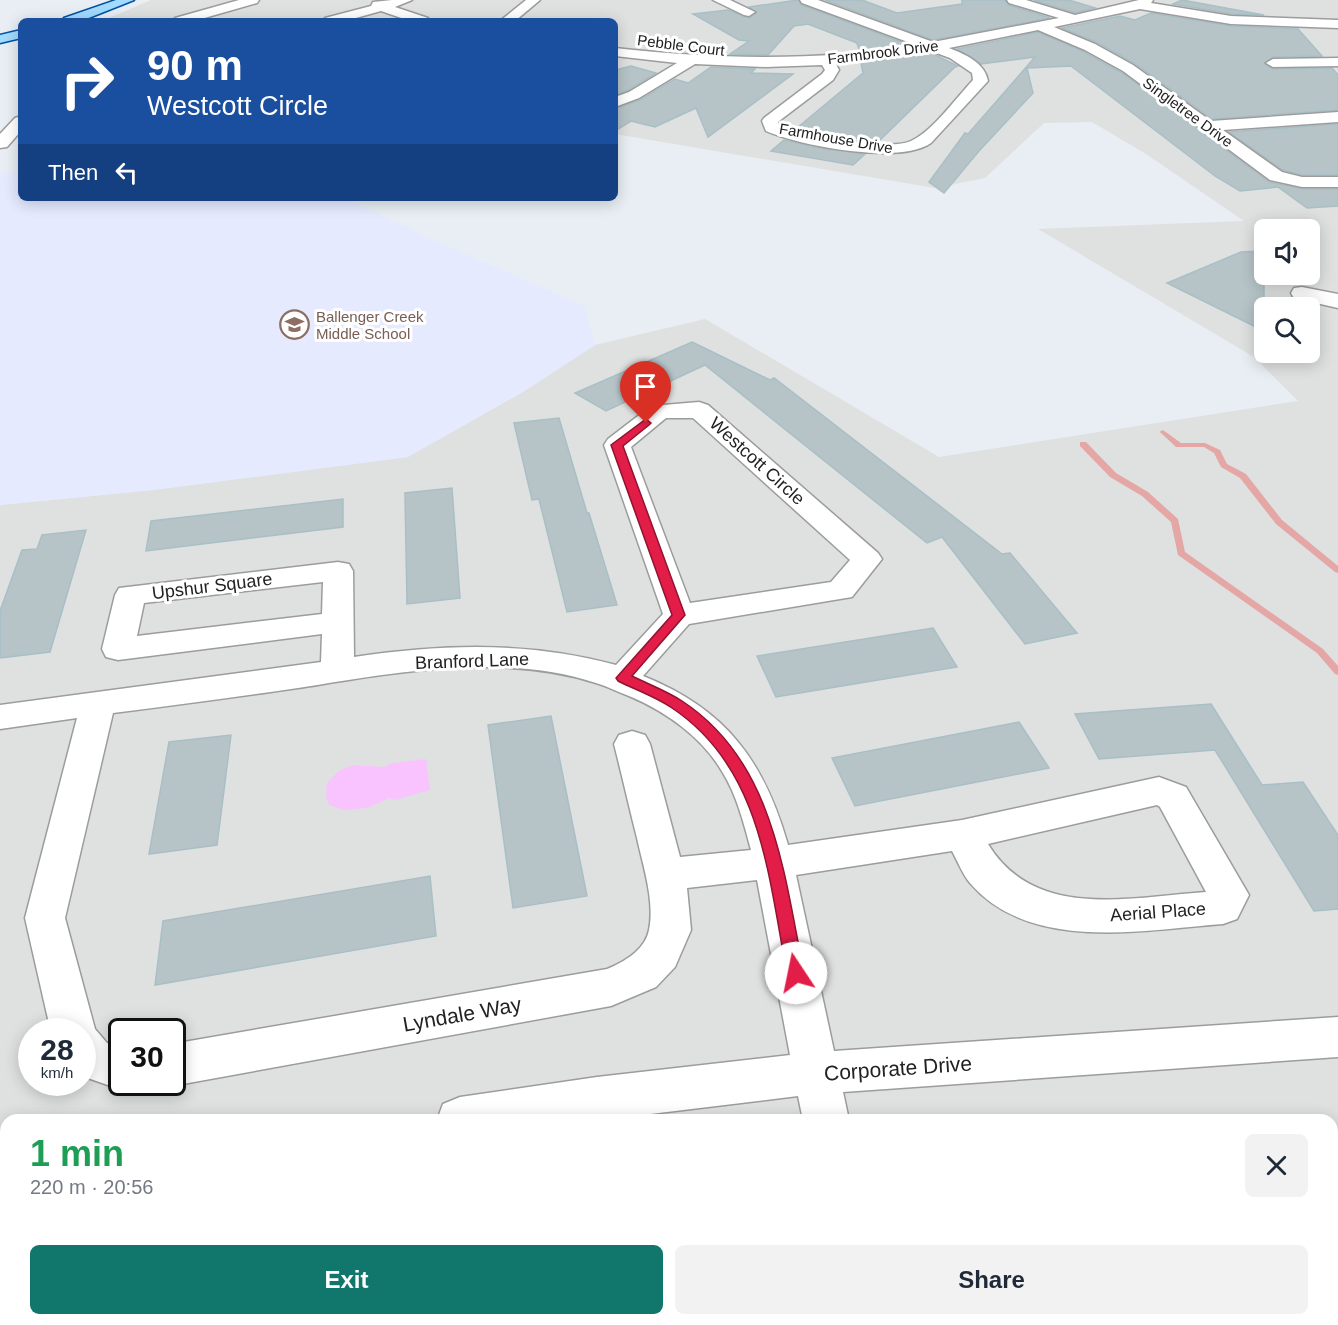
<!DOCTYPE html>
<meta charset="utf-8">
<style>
body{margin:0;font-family:Helvetica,sans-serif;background:#f2f2f3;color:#1f2937;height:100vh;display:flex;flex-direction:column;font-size:22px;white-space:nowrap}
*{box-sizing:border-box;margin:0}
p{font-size:20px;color:#747a83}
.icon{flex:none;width:33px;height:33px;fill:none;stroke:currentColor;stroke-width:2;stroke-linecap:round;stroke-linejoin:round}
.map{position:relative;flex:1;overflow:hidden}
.details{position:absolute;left:0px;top:1114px;width:1338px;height:212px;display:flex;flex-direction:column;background:#fff;border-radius:18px 18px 0 0;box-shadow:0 3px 15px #0003}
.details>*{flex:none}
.banner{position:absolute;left:18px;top:18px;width:600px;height:183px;border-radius:9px;box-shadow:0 3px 15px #0003;background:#1a4fa0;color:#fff;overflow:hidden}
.buttons{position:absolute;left:1254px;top:219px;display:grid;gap:12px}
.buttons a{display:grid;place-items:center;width:66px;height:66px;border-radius:9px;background:#fff;box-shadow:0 3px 15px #0003;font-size:30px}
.speed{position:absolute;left:18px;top:1018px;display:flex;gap:12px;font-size:30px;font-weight:700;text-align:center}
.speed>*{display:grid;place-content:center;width:78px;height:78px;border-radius:50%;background:#fff;box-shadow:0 3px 15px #0003;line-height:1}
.speed small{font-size:15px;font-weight:400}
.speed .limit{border:3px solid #111;border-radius:9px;background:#fff;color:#111}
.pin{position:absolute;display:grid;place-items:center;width:51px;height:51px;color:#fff;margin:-62px -26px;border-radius:50% 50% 50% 0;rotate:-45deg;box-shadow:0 0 6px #0007}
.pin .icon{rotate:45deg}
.me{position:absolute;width:66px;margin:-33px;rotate:349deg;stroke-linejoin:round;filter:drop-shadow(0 0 4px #0008)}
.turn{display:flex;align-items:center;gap:21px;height:126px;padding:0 30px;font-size:27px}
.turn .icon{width:78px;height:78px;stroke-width:2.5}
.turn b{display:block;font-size:42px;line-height:51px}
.then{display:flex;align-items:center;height:57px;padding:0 30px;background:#0003;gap:12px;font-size:22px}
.round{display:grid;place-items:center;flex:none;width:63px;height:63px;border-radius:9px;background:#f2f2f3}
.headline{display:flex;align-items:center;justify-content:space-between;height:102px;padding:0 30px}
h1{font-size:36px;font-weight:700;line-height:45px;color:#1e9e55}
.primary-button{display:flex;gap:12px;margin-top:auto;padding:12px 30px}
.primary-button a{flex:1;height:69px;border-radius:9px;background:#11766c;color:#fff;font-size:24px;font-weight:700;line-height:69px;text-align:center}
.primary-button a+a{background:#f2f2f3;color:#1f2937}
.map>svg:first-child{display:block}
.residential{fill:#dfe0e0;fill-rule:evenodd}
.education{fill:#e5eaff}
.park{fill:#f9c3ff}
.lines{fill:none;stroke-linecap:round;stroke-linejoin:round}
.stream{fill:#e4a7a5;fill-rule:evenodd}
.building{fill:#b6c4c8;stroke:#a8bfc6;stroke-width:1.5}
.minor-casing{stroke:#9c9c9c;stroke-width:3}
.major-casing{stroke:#0052a0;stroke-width:3}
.minor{fill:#fff;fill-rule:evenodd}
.major{fill:#a1dbff;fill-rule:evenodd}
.route{fill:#e11d48;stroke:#92132f;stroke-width:1.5}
.labels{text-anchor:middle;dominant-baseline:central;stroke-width:6;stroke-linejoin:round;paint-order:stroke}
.far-street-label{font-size:15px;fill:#222;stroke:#fff}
.far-education-label{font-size:15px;fill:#785e54;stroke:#fff;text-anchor:start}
.street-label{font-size:18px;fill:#222;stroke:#fff}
.near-street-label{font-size:21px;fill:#222;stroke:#fff}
</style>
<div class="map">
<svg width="1338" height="1325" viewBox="0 0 1338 1325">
<rect width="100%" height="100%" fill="#e8eef3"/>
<!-- residential -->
<path class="residential" d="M151,0H1338V1325H0V505L153,490L407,457L523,392L595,345L705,319L939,457L1298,401L1254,357L1038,229L1244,221L1146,154L1092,122L1044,123L985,178L935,188L615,134V21H102ZM1264,230H1310V274H1264ZM1264,308H1310V352H1264ZM32,1032H82V1083H32ZM122,1032H172V1083H122ZM6,1120H1332V1320H6Z"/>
<!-- education -->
<polygon class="education" points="21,172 21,198 344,198 440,243 584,306 595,345 523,392 408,457 153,490 0,505 0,173"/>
<!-- park -->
<polygon class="park" points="426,759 430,790 395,800 389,798 367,808 344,810 329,805 326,796 327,783 339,771 353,765 384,767 392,763"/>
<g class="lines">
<!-- stream -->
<g class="stream">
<polygon points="1163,430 1181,443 1205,443 1220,450 1227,464 1246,474 1282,520 1338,566 1338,573 1335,572 1276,524 1240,478 1221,467 1214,453 1204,447 1176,447 1161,433 1159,432"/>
<polygon points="1080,442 1086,442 1116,473 1148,492 1178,519 1185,552 1323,649 1338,666 1338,675 1335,674 1317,653 1178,555 1171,522 1142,496 1110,477 1080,446"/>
</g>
</g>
<!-- building -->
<g class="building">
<polygon points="798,0 801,5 907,44 859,50 857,43 808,24 794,26 768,55 730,54 749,41 739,40 693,14 728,10 749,18 757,13 749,7"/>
<polygon points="825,0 862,0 897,13 962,4 962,0 1005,0 1008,5 1050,18 933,40"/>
<polygon points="1034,0 1069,0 1095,8 1075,13"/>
<polygon points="1182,0 1264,15 1231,14 1173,4"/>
<polygon points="1151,13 1231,26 1298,29 1322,56 1273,57 1264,64 1273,69 1332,68 1338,75 1338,110 1212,119 1134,63 1096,42 1062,28 1120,16 1135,20"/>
<polygon points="1038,32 1084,52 1122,73 1269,182 1302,189 1338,189 1338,206 1307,208 1278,187 1240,191 1215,176 1071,66 1027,68 1033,93 979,151 944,193 929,182 965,133 968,134 1035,57 981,64 957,49"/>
<polygon points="931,53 958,66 955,67 878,142 797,128 863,73 861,63"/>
<polygon points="631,66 656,73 628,90 615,95 615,70"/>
<polygon points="711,67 755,69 751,73 793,74 708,137 696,108 655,127 631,121 615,131 615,109 640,100 675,79 688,83"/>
<polygon points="1338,124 1338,175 1302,175 1283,170 1229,132"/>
<polygon points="784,140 825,149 865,154 853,165 771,151"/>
<polygon points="1264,251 1264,331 1167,283 1241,252"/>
<polygon points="692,342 770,380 774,378 1002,554 1010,553 1077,633 1025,644 942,537 927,543 705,365 606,411 575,393"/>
<polygon points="559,418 587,513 589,513 617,605 567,612 539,499 532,500 514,423"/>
<polygon points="452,488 460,598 407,604 405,493"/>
<polygon points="343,499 343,527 146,551 151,521"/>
<polygon points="86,530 50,652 0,658 0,611 22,550 37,549 42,535"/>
<polygon points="933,628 957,667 776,697 757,656"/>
<polygon points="1211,704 1262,785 1303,782 1338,835 1338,909 1314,911 1215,750 1099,759 1075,714"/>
<polygon points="551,716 587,896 513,908 488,725"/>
<polygon points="1019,722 1049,768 855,806 832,758"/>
<polygon points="231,735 217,845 149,854 169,742"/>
<polygon points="430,876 436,936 155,985 163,921"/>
</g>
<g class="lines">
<defs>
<g id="minor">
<polygon points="239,0 259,0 257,3 194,21 173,21 175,18"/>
<polygon points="392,0 412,0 395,7 428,18 430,21 410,21 381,11 345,21 323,21 325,18 371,6 373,2"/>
<polygon points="526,0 540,0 515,21 500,21"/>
<polygon points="713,0 730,0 755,12 749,16 744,15"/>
<path d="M800,0H818L933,42L1059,18L1009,3L1007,0H1026L1075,15L1139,0H1153L1151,3L1231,16L1338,20V28L1231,24L1140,9L1054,27L1095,44L1133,65L1211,121L1338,112V122L1223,130L1282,172L1302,177H1338V187H1302L1270,180L1123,71L1085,50L1038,30L949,48C965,54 985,63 988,81L931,143C900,165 800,146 766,131L762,121L764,118L822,74L825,70L822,65L766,67L695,64L639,98L615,107V97L629,92L677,63L615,56V48C716,59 815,62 916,45L802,3ZM931,51L950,58L972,73L973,80C956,98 933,131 911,141C886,152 816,133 788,129L779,125L778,122L783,118L833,80L839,70L836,64Z"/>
<polygon points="1338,58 1338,66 1273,67 1266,63 1273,59"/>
<polygon points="21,116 21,131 7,147 0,148 0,134 15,118"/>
<polygon points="1302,287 1338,294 1338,308 1294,298 1291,293 1294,288"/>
<path d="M699,402L708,405L878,553L882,559L852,597L689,624L643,676C726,709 764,761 788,845L962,820L1159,777L1186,787L1249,895L1237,919L1223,924C1143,930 1030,953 970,883C963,875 958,862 952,851L796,875L834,1051L1338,1017V1057L843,1092L849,1120H803L798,1096L601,1120H437L443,1104L460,1097L597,1077L790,1055L757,880L687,888L691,930L675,967L656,987L611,1006L172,1086L164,1083H172V1044L607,969C624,962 645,950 649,930C655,901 643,866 637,838C629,807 622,775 614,744L619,735L632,731L645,735L650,744L680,857L751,850C744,824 737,796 723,773C703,738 667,712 629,696C618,692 607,686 596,683C501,652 394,673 298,688C236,697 175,705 113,713L65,918L95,1029L107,1043L122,1048V1083H139L122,1090L82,1076V1032H51L25,918L77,718L0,729V705L321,662L322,634L118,660L106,657L102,649L115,595L119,588L338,562L349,564L353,571L354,657C442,644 529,641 616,665L663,614L604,445L608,439L651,406ZM666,418H693L850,560L831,582L690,603L631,447ZM323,582L322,614L137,636L144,603ZM1157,805L1160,807L1206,892C1130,897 1035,921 988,844Z"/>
<polygon points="6,1197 6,1247 0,1248 0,1198"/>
<polygon points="619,1320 673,1320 672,1325 618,1325"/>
<rect x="832" y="1320" width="54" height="5"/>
</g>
<g id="major">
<polygon points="116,0 134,0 81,21 62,21 64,18"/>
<polygon points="21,30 21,38 0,43 0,35"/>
</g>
</defs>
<!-- minor casing -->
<use href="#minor" class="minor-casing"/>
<!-- major casing -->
<use href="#major" class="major-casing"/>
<!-- minor -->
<use href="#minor" class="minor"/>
<!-- major -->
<use href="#major" class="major"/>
</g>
<!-- route -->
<path class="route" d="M646,419L651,423L649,425L623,446L685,615L632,676C648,684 667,691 682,701C774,761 784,874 804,973L802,979L796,981L789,979L787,973C768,876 762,768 672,708C656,697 636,690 618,681L616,678L672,615L611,445Z"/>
<!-- icons -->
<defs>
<symbol id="school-ring" viewBox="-11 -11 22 22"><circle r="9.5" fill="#fff" stroke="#8d6e63" stroke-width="1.5"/><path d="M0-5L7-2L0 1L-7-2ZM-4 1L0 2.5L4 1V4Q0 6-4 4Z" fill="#8d6e63"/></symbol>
</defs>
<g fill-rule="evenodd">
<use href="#school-ring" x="278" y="308" width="33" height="33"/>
</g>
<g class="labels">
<!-- far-street labels -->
<g class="far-street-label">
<text transform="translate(681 45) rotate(7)">Pebble Court</text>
<text transform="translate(883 52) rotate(-7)">Farmbrook Drive</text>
<text transform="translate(1188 112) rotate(36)">Singletree Drive</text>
<text transform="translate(836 138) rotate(10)">Farmhouse Drive</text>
</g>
<!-- far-education labels -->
<g class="far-education-label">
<text x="316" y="316">Ballenger Creek<tspan x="316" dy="17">Middle School</tspan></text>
</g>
<!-- street labels -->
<g class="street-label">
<text transform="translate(757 461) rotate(42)">Westcott Circle</text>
<text transform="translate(212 586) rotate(-7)">Upshur Square</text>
<text transform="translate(472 661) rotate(-2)">Branford Lane</text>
<text transform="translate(1158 912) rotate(-4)">Aerial Place</text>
</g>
<!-- near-street labels -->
<g class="near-street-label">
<text transform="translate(462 1014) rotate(-10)">Lyndale Way</text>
<text transform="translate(898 1068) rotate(-4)">Corporate Drive</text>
</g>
</g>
</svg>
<div class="buttons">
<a><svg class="icon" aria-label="sound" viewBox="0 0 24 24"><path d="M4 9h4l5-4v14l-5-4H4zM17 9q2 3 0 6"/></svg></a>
<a><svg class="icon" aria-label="search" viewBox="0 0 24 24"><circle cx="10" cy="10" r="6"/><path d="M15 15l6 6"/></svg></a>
</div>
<div class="speed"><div>28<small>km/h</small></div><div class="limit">30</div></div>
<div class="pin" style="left:646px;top:423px;background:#d93025"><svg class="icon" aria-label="arrive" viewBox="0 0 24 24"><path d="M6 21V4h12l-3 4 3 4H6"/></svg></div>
<svg class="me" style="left:796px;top:973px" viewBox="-20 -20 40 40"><circle r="19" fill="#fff"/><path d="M0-13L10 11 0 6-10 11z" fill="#e11d48"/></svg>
<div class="banner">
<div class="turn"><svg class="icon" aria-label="right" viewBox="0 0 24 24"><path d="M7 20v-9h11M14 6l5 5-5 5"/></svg><div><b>90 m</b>Westcott Circle</div></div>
<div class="then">Then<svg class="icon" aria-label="left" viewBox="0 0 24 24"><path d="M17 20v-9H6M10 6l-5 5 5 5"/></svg></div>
</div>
<section class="details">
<div class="headline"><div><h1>1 min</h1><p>220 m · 20:56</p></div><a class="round"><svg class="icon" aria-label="close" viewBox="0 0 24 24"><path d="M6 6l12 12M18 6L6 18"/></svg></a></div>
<div class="primary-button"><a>Exit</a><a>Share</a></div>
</section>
</div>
